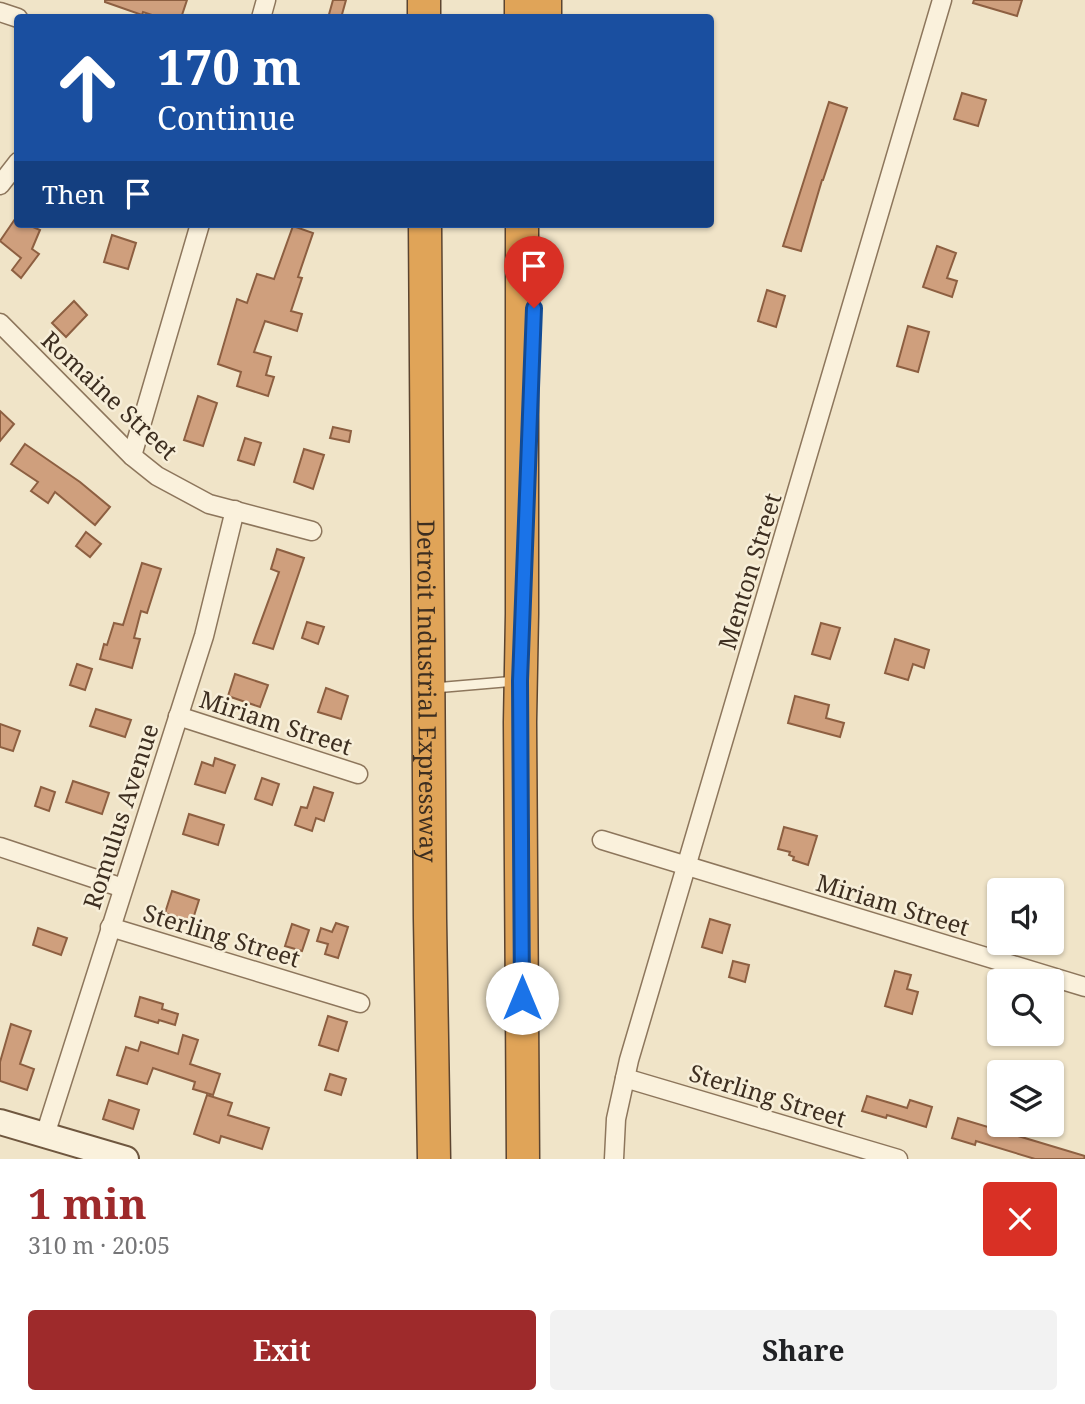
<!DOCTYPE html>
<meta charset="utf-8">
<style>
body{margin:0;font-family:"Noto Serif",serif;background:#f2f2f2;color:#202124;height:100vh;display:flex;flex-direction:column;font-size:26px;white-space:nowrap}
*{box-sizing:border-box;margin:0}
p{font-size:23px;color:#757577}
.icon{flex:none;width:38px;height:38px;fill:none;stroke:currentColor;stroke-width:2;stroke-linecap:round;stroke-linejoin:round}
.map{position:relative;height:1159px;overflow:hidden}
.drawer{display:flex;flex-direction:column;background:#fff;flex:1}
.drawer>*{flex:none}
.top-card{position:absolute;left:14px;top:14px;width:700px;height:214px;border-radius:7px;box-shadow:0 2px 5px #0004;background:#1a4fa0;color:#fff;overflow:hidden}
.fabs{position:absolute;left:987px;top:878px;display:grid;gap:14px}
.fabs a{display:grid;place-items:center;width:77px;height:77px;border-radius:7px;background:#fff;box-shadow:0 2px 5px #0004;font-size:35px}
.pin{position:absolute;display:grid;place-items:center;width:60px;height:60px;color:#fff;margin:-72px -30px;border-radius:50% 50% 50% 0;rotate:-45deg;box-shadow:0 0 7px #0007}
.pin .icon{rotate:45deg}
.me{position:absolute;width:77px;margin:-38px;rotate:0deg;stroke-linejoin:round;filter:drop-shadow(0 0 5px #0008)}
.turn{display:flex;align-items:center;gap:24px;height:147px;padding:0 28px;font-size:32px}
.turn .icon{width:91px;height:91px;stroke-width:2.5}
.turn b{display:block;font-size:49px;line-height:60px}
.then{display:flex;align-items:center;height:66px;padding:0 28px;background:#0003;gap:14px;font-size:26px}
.round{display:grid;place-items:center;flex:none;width:74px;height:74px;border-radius:7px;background:#f2f2f2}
.summary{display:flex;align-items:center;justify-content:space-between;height:119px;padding:0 28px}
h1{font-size:42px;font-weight:700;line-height:52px;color:#9e2a2b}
.primary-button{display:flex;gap:14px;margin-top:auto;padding:14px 28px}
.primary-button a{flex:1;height:80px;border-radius:7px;background:#9e2a2b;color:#fff;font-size:28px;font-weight:700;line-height:80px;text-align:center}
.primary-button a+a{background:#f2f2f2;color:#202124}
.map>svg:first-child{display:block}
.building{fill:#cf9f7d;stroke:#8d5f41;stroke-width:2}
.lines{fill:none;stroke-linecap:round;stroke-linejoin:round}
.lane-casing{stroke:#8d765c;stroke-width:12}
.street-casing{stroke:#8d765c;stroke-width:21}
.secondary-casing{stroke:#6f573f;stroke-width:28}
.highway-casing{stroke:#5b4430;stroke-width:35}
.lane{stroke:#faf1dc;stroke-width:9}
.street{stroke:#faf1dc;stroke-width:18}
.secondary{stroke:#faf1dc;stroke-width:24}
.highway{stroke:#e0a458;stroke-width:32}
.route-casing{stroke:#114b97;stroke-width:18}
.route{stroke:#1a73e8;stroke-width:12}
.labels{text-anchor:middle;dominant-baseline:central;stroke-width:5;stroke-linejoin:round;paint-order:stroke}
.street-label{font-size:24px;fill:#3d2e20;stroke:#f7eed8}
</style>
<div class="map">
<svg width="1085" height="1159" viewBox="0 0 1085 1159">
<rect width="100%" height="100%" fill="#f0e4c8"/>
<!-- building -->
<g class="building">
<polygon points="105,0 187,0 181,18 161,18 143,12 142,15 105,2"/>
<polygon points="333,0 346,0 341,18 328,18"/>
<polygon points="974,0 1022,0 1017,16 973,3"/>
<polygon points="962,93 986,100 978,126 954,119"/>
<polygon points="829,102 847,108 823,180 822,180 801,251 783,246"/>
<polygon points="15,219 18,224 26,224 40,230 32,249 39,254 21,278 12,270 21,258 0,241"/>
<polygon points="293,226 313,233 298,277 302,278 291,311 302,314 297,331 265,321 254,352 271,357 266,375 274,377 268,396 237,386 241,372 218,364 237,299 247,303 257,274 274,279"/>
<polygon points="112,235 136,243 128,269 104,262"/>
<polygon points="937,246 956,253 947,278 957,281 952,297 923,287"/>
<polygon points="767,290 785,296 776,327 758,321"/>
<polygon points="74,301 87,315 66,337 52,323"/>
<polygon points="908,326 929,332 918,372 897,366"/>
<polygon points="198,396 217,403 203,446 184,440"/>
<polygon points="0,411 14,424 0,441"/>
<polygon points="333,427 351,431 349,442 330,438"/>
<polygon points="245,438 261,443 254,465 238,460"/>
<polygon points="25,444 80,482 110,507 95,525 55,492 48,503 31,491 38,482 11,464"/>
<polygon points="304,449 324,455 313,489 294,482"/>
<polygon points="86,532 101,544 90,557 76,546"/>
<polygon points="277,549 304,558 273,649 253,643 279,572 271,569"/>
<polygon points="142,563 161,569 147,613 141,611 134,638 140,639 132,668 100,659 104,644 107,645 114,623 123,625"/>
<polygon points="307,622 324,627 318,644 302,638"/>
<polygon points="821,623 840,628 830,659 812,654"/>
<polygon points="895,639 929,650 924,668 913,664 908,680 885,673"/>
<polygon points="77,664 92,669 85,690 70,685"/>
<polygon points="235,674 268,685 260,707 228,696"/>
<polygon points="326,688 348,696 341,719 318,712"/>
<polygon points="795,696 829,705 826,718 844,723 840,737 788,723"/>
<polygon points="96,709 131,720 125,737 90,726"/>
<polygon points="0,724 20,731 13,751 0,747"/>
<polygon points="215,758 235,765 225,793 195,784 202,762 213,766"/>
<polygon points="262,778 279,784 272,805 255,799"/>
<polygon points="73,781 109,793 102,814 66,802"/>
<polygon points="41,787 55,792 49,811 35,806"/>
<polygon points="314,787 333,793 324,821 316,818 312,831 295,825 301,807 307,808"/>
<polygon points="189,814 224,825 218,845 183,834"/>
<polygon points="784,827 817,836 808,865 793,860 794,857 789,855 790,852 778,849"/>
<polygon points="172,891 199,900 192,922 165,913"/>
<polygon points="710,919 730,925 722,953 702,947"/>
<polygon points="336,923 348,927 338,958 325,954 328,944 317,941 321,928 332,932"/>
<polygon points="292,924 309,930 302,951 285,946"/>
<polygon points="38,928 67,938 61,955 33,945"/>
<polygon points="733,961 749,965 745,982 729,977"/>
<polygon points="895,971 911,975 907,989 918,992 912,1014 885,1006"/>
<polygon points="140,997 163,1004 162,1009 178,1014 175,1025 159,1020 158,1023 135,1016"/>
<polygon points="328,1016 347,1022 338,1051 319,1045"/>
<polygon points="11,1024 31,1031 20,1064 34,1069 27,1090 0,1081 0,1062"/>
<polygon points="183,1035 198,1040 190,1064 220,1074 213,1095 193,1089 195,1082 153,1068 147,1084 117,1075 126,1047 138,1051 141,1042 178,1054"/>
<polygon points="330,1074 346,1079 341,1095 325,1090"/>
<polygon points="207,1095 232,1103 228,1115 269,1128 262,1149 221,1136 219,1143 194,1134"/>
<polygon points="867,1096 907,1108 910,1100 932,1107 926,1127 887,1115 886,1118 862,1111"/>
<polygon points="109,1100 139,1110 133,1129 103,1119"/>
<polygon points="958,1118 1085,1156 1084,1159 1035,1159 976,1141 975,1145 952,1138"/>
</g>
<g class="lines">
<defs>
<polyline id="lane" points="434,688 515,681"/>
<g id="street">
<polyline points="0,12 18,18"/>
<polyline points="261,18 266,0"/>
<polyline points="0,185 18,162"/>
<polyline points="0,323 132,456 157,476 209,504 312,531"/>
<polyline points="132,456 200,224"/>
<polyline points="178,716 358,774"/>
<polyline points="602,840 1085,987"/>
<polyline points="0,847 123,888"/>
<polyline points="110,927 360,1003"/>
<polyline points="625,1078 898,1159"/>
<polyline points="45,1135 204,636 235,510"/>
<polyline points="614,1159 616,1119 629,1060 942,0"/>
</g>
<polyline id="secondary" points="0,1122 126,1159"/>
<g id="highway">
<polyline points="424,0 424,18"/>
<polyline points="521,0 521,18"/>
<polyline points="545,18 545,0"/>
<path id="s1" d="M425,224L430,919L434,1159"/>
<polyline points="522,224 522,614 520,722 523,1159"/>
</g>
</defs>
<!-- lane casing -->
<use href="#lane" class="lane-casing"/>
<!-- street casing -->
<use href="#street" class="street-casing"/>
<!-- secondary casing -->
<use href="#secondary" class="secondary-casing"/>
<!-- highway casing -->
<use href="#highway" class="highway-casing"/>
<!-- lane -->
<use href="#lane" class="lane"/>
<!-- street -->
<use href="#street" class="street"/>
<!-- secondary -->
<use href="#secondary" class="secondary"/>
<!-- highway -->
<use href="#highway" class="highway"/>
</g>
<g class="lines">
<defs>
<polyline id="route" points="522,998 520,681 534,308"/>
</defs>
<!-- route casing -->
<use href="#route" class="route-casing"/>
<!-- route -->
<use href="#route" class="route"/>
</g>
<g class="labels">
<!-- street labels -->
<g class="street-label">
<text transform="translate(110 395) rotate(43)">Romaine Street</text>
<text transform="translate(749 571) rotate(-73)">Menton Street</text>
<text stroke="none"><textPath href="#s1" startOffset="467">Detroit Industrial Expressway</textPath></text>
<text transform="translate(276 722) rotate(18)">Miriam Street</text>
<text transform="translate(120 816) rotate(-72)">Romulus Avenue</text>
<text transform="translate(893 904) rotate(17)">Miriam Street</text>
<text transform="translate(222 935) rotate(17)">Sterling Street</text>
<text transform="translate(768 1095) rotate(17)">Sterling Street</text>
</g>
</g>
</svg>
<div class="fabs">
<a><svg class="icon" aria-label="sound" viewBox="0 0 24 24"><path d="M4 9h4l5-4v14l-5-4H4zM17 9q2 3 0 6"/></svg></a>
<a><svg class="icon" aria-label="search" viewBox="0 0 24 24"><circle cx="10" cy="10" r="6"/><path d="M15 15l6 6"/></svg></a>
<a><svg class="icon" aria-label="layers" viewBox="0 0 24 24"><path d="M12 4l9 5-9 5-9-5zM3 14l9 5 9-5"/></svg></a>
</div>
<div class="pin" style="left:534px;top:308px;background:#d93025"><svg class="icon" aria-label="arrive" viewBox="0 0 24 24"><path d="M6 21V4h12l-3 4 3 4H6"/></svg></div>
<svg class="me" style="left:522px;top:998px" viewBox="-20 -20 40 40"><circle r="19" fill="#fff"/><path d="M0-13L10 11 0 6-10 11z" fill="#1a73e8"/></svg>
<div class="top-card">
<div class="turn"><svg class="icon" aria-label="ahead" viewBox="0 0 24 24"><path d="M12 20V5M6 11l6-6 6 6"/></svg><div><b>170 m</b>Continue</div></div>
<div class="then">Then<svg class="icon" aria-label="arrive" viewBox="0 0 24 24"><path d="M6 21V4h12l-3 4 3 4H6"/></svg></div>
</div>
</div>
<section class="drawer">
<div class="summary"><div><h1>1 min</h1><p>310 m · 20:05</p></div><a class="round" style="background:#d93025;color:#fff"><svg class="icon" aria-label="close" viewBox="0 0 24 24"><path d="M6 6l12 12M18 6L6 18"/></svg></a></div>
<div class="primary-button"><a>Exit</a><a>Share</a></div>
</section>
